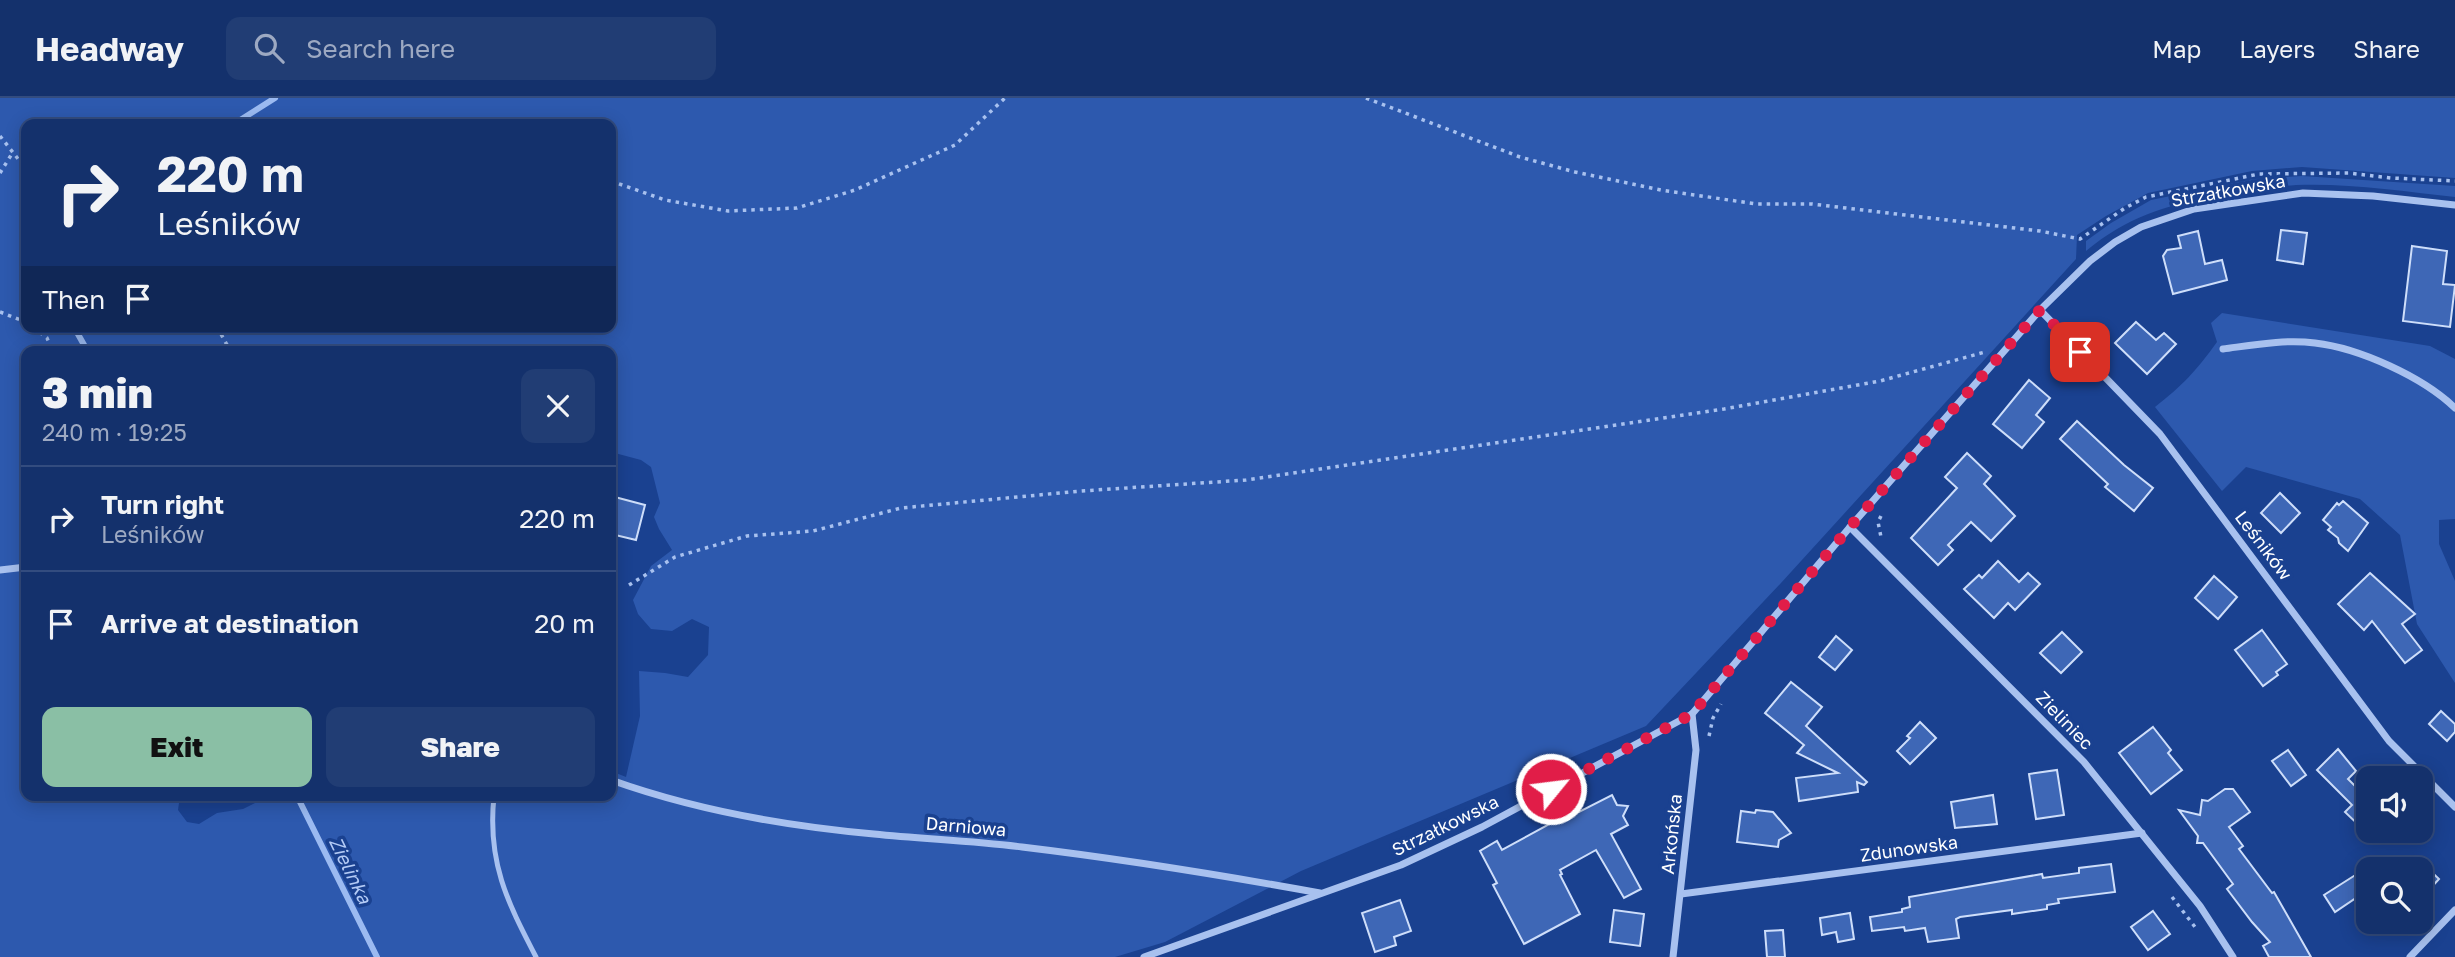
<!DOCTYPE html>
<meta charset="utf-8">
<style>
body{margin:0;font-family:"Golos Text",sans-serif;background:#213d74;color:#f1f3f6;height:100vh;display:flex;flex-direction:column;font-size:26px;white-space:nowrap}
*{box-sizing:border-box;margin:0}
p{font-size:23px;color:#9da9c2}
.icon{flex:none;width:38px;height:38px;fill:none;stroke:currentColor;stroke-width:2;stroke-linecap:round;stroke-linejoin:round}
.map{position:relative;flex:1;overflow:hidden}
.drawer{position:absolute;left:21px;top:248px;width:595px;height:455px;display:flex;flex-direction:column;background:#14316c;border-radius:14px;box-shadow:0 4px 18px #0003,0 0 0 2px #334c7f}
.drawer>*{flex:none}
.hud{position:absolute;left:21px;top:21px;width:595px;height:214px;border-radius:14px;box-shadow:0 4px 18px #0003,0 0 0 2px #334c7f;background:#14316c;color:#f1f3f6;overflow:hidden}
.controls{position:absolute;left:2356px;top:668px;display:grid;gap:14px}
.controls a{display:grid;place-items:center;width:77px;height:77px;border-radius:14px;background:#14316c;box-shadow:0 4px 18px #0003,0 0 0 2px #334c7f;font-size:35px}
.pin{position:absolute;display:grid;place-items:center;width:60px;height:60px;color:#fff;margin:-30px;border-radius:14px;box-shadow:0 4px 10px #0006}
.me{position:absolute;width:77px;margin:-38px;rotate:61deg;stroke-linejoin:round;filter:drop-shadow(0 0 5px #0008)}
.turn{display:flex;align-items:center;gap:24px;height:147px;padding:0 21px;font-size:32px}
.turn .icon{width:91px;height:91px;stroke-width:2.5}
.turn b{display:block;font-size:49px;line-height:60px}
.then{display:flex;align-items:center;height:66px;padding:0 21px;background:#0003;gap:14px;font-size:26px}
.round{display:grid;place-items:center;flex:none;width:74px;height:74px;border-radius:14px;background:#213d74}
.headline{display:flex;align-items:center;justify-content:space-between;height:119px;padding:0 21px}
h1{font-size:42px;font-weight:800;line-height:52px}
.button{display:flex;gap:14px;margin-top:auto;padding:14px 21px}
.button a{flex:1;height:80px;border-radius:14px;background:#8abfa5;color:#111;font-size:28px;font-weight:800;line-height:80px;text-align:center}
.button a+a{background:#213d74;color:#f1f3f6}
ul{padding:0;list-style:none}
li{display:flex;align-items:center;gap:21px;height:105px;padding:0 21px;border-top:2px solid #334c7f}
li div{flex:1}
li b{display:block;font-size:26px}
li em{font-style:normal}
header{display:flex;align-items:center;gap:42px;box-sizing:border-box;height:98px;padding:0 35px;background:#14316c;border-bottom:2px solid #334c7f}
header strong{font-size:33px}
nav{display:flex;gap:38px;margin-inline-start:auto;font-size:24px}
.search{width:490px;height:63px;background:#213d74;display:flex;align-items:center;gap:18px;box-sizing:border-box;padding:0 24px;border-radius:14px;color:#9da9c2;font-size:26px}
.map>svg:first-child{display:block}
.green{fill:#2d59ae;fill-rule:evenodd}
.lines{fill:none;stroke-linecap:round;stroke-linejoin:round}
.stream{stroke:#9bbaf1;stroke-width:6}
.building{fill:#3e67b6;stroke:#cedefa;stroke-width:2}
.path{stroke:#a8c1ef;stroke-width:3.5;stroke-dasharray:3.5 5;stroke-linecap:butt}
.lane{stroke:#a8c1ef;stroke-width:5}
.street{stroke:#a8c1ef;stroke-width:7}
.route{stroke:#e11d48;stroke-width:12;stroke-dasharray:0 21.6}
.labels{text-anchor:middle;dominant-baseline:central;stroke-width:7;stroke-linejoin:round;paint-order:stroke}
.street-label{font-size:18px;fill:#fff;stroke:#1a4190}
.water-label{font-size:19px;font-style:italic;fill:#b4cbf6;stroke:#1a4190}
</style>
<header>
<strong>Headway</strong>
<div class="search"><svg class="icon" aria-label="search" viewBox="0 0 24 24"><circle cx="10" cy="10" r="6"/><path d="M15 15l6 6"/></svg>Search here</div>
<nav><a>Map</a><a>Layers</a><a>Share</a></nav>
</header>
<div class="map">
<svg width="2455" height="859" viewBox="0 0 2455 859">
<rect width="100%" height="100%" fill="#1a4190"/>
<!-- green -->
<g class="green">
<path d="M0,0H2455V80L2302,69L2252,73L2148,95L2106,118L2077,137L2076,161L1781,485L1646,628L1301,773L1165,844L1115,859H0ZM26,26H611V229H26ZM26,254H611V354L641,362L651,369L660,405L654,419L659,431L672,452L651,468L633,502L638,516L651,531L672,533L692,521L709,529L708,557L688,579L665,575L639,573L640,618L626,679L611,673V698H263L259,703L243,711L217,715L199,726L187,724L178,712L180,698H26Z"/>
<path d="M2302,78L2455,88V99C2402,93 2349,85 2296,87C2269,89 2243,93 2216,98C2164,108 2127,119 2086,153V143L2111,125L2151,102L2254,81Z"/>
<path d="M2222,215L2430,248L2455,261V421L2439,422V446L2455,483V585L2417,526L2400,437L2360,401L2246,369L2222,393L2155,309C2182,288 2197,272 2217,244L2211,225Z"/>
</g>
<g class="lines">
<!-- stream -->
<g class="stream">
<polyline points="234,26 275,0"/>
<polyline points="74,229 88,254"/>
<polyline points="297,698 377,859"/>
</g>
</g>
<!-- building -->
<g class="building">
<polygon points="2281,132 2307,135 2303,166 2277,162"/>
<polygon points="2198,133 2205,166 2222,162 2227,182 2173,196 2163,158 2167,152 2181,150 2178,138"/>
<polygon points="2412,148 2447,153 2443,186 2455,187 2450,229 2403,223"/>
<polygon points="2136,224 2156,242 2164,235 2176,246 2147,276 2115,245"/>
<polygon points="2029,282 2050,300 2036,317 2044,324 2022,350 1993,326"/>
<polygon points="2077,323 2124,367 2153,390 2134,413 2105,389 2108,386 2060,341"/>
<polygon points="1967,355 1991,378 1984,386 2015,418 1991,443 1971,424 1948,447 1953,452 1938,467 1911,440 1957,390 1945,379"/>
<polygon points="2280,395 2300,415 2281,435 2261,415"/>
<polygon points="611,398 645,407 636,442 611,436"/>
<polygon points="2343,403 2368,425 2348,453 2339,445 2338,440 2328,432 2331,429 2323,422 2337,405 2339,407"/>
<polygon points="1998,463 2019,484 2028,475 2040,486 2015,512 2008,505 1994,520 1964,491 1979,477 1982,480"/>
<polygon points="2370,475 2415,516 2402,526 2422,552 2405,565 2372,523 2364,532 2338,506"/>
<polygon points="2214,478 2237,499 2218,521 2195,500"/>
<polygon points="2262,532 2287,566 2276,574 2278,577 2263,588 2235,552"/>
<polygon points="2062,534 2082,554 2061,575 2040,555"/>
<polygon points="1836,538 1852,552 1835,572 1819,559"/>
<polygon points="1791,584 1822,609 1806,628 1867,684 1864,687 1857,684 1858,694 1799,703 1796,680 1838,675 1797,655 1804,647 1765,615"/>
<polygon points="2441,613 2455,626 2455,634 2447,643 2429,626"/>
<polygon points="1920,624 1936,640 1910,666 1897,653 1910,640 1907,638"/>
<polygon points="2153,629 2171,652 2168,655 2182,672 2151,696 2119,655"/>
<polygon points="2338,651 2356,673 2348,681 2363,696 2368,690 2368,736 2345,714 2352,707 2317,672"/>
<polygon points="2288,652 2306,677 2291,688 2272,663"/>
<polygon points="2057,672 2064,717 2036,721 2029,676"/>
<polygon points="2225,691 2233,691 2250,714 2229,729 2243,748 2239,751 2272,795 2274,794 2311,859 2269,859 2263,848 2270,844 2252,824 2227,791 2233,786 2203,745 2197,745 2198,738 2179,712 2200,717 2202,702 2208,703"/>
<polygon points="1612,697 1617,707 1628,708 1623,718 1628,727 1611,736 1641,791 1624,800 1596,752 1560,772 1562,776 1560,777 1580,816 1524,846 1493,787 1497,785 1480,753 1497,743 1502,752 1575,712 1577,715"/>
<polygon points="1993,697 1997,726 1955,730 1951,704"/>
<polygon points="1756,712 1773,714 1791,735 1779,742 1778,749 1737,744 1741,713 1755,715"/>
<polygon points="2420,763 2439,781 2420,802"/>
<polygon points="2111,766 2115,794 2058,801 2059,805 2047,807 2047,811 2012,816 2012,812 1960,819 1956,821 1959,840 1928,844 1925,830 1905,833 1904,829 1872,833 1870,819 1902,814 1902,811 1910,809 1909,799 2042,776 2043,780 2079,775 2079,770"/>
<polygon points="2368,769 2368,818 2356,800 2335,814 2324,797"/>
<polygon points="1400,802 1411,833 1394,839 1396,847 1375,854 1362,815"/>
<polygon points="1614,812 1644,816 1640,848 1610,844"/>
<polygon points="2153,813 2170,836 2148,852 2131,829"/>
<polygon points="1850,815 1854,841 1838,844 1836,834 1822,837 1820,820"/>
<polygon points="1783,832 1785,859 1767,859 1765,833"/>
</g>
<g class="lines">
<!-- path -->
<g class="path">
<polyline points="1366,0 1520,59 1575,74 1661,92 1756,106 1812,106 2040,133 2080,141 2125,110 2146,99 2259,76 2349,75 2391,80 2455,83"/>
<polyline points="0,38 26,71"/>
<polyline points="0,75 13,54"/>
<polyline points="611,83 665,102 728,113 797,110 855,92 955,47 1005,0"/>
<polyline points="0,214 26,224"/>
<polyline points="33,229 47,240 53,254"/>
<polyline points="217,229 231,254"/>
<polyline points="1881,418 1878,424 1881,439"/>
<polyline points="629,487 675,459 747,438 813,433 901,410 1081,393 1246,382 1724,311 1880,283 1985,254"/>
<polyline points="2043,600 2089,647"/>
<polyline points="1709,638 1713,620 1721,606"/>
<polyline points="2172,799 2195,829"/>
</g>
<!-- lane -->
<path class="lane" d="M494,698C487,764 507,803 536,859"/>
<!-- street -->
<g class="street">
<polyline points="2040,212 2160,336 2389,643 2455,709"/>
<path d="M2223,251C2253,247 2285,241 2315,245C2359,250 2423,279 2455,310"/>
<polyline points="1850,429 2084,664 2200,808 2233,859"/>
<polyline points="0,472 26,469"/>
<path d="M611,682C695,712 785,728 874,736C923,741 973,743 1022,749C1122,761 1221,777 1320,795"/>
<polyline points="1681,796 2142,735"/>
<polyline points="1144,859 1401,767 1482,729 1692,616 1850,429 2040,212 2090,163 2115,144 2141,129 2194,111 2303,95 2373,98 2455,107"/>
<polyline points="1673,859 1696,652 1692,616"/>
<polyline points="2410,859 2455,812"/>
</g>
</g>
<g class="lines">
<!-- route -->
<polyline class="route" points="1551,691 1692,616 1850,429 2040,212 2080,254"/>
</g>
<g class="labels">
<!-- street labels -->
<g class="street-label">
<text transform="translate(2228 92) rotate(-10)">Strzałkowska</text>
<text transform="translate(2264 447) rotate(53)">Leśników</text>
<text transform="translate(2065 622) rotate(46)">Zieliniec</text>
<text transform="translate(1445 727) rotate(-26)">Strzałkowska</text>
<text transform="translate(966 728) rotate(5)">Darniowa</text>
<text transform="translate(1671 736) rotate(-84)">Arkońska</text>
<text transform="translate(1909 750) rotate(-8)">Zdunowska</text>
</g>
<!-- water labels -->
<g class="water-label">
<text transform="translate(351 772) rotate(64)">Zielinka</text>
</g>
</g>
</svg>
<div class="controls">
<a><svg class="icon" aria-label="sound" viewBox="0 0 24 24"><path d="M4 9h4l5-4v14l-5-4H4zM17 9q2 3 0 6"/></svg></a>
<a><svg class="icon" aria-label="search" viewBox="0 0 24 24"><circle cx="10" cy="10" r="6"/><path d="M15 15l6 6"/></svg></a>
</div>
<div class="pin" style="left:2080px;top:254px;background:#d93025"><svg class="icon" aria-label="arrive" viewBox="0 0 24 24"><path d="M6 21V4h12l-3 4 3 4H6"/></svg></div>
<svg class="me" style="left:1551px;top:691px" viewBox="-20 -20 40 40"><circle r="17" fill="#e11d48" stroke="#fff" stroke-width="3"/><path d="M0-11L8 9 0 5-8 9z" fill="#fff"/></svg>
<div class="hud">
<div class="turn"><svg class="icon" aria-label="right" viewBox="0 0 24 24"><path d="M7 20v-9h11M14 6l5 5-5 5"/></svg><div><b>220 m</b>Leśników</div></div>
<div class="then">Then<svg class="icon" aria-label="arrive" viewBox="0 0 24 24"><path d="M6 21V4h12l-3 4 3 4H6"/></svg></div>
</div>
<section class="drawer">
<div class="headline"><div><h1>3 min</h1><p>240 m · 19:25</p></div><a class="round"><svg class="icon" aria-label="close" viewBox="0 0 24 24"><path d="M6 6l12 12M18 6L6 18"/></svg></a></div>
<ul>
<li><svg class="icon" aria-label="right" viewBox="0 0 24 24"><path d="M7 20v-9h11M14 6l5 5-5 5"/></svg><div><b>Turn right</b><p>Leśników</p></div><em>220 m</em></li>
<li><svg class="icon" aria-label="arrive" viewBox="0 0 24 24"><path d="M6 21V4h12l-3 4 3 4H6"/></svg><div><b>Arrive at destination</b></div><em>20 m</em></li>
</ul>
<div class="button"><a>Exit</a><a>Share</a></div>
</section>
</div>
